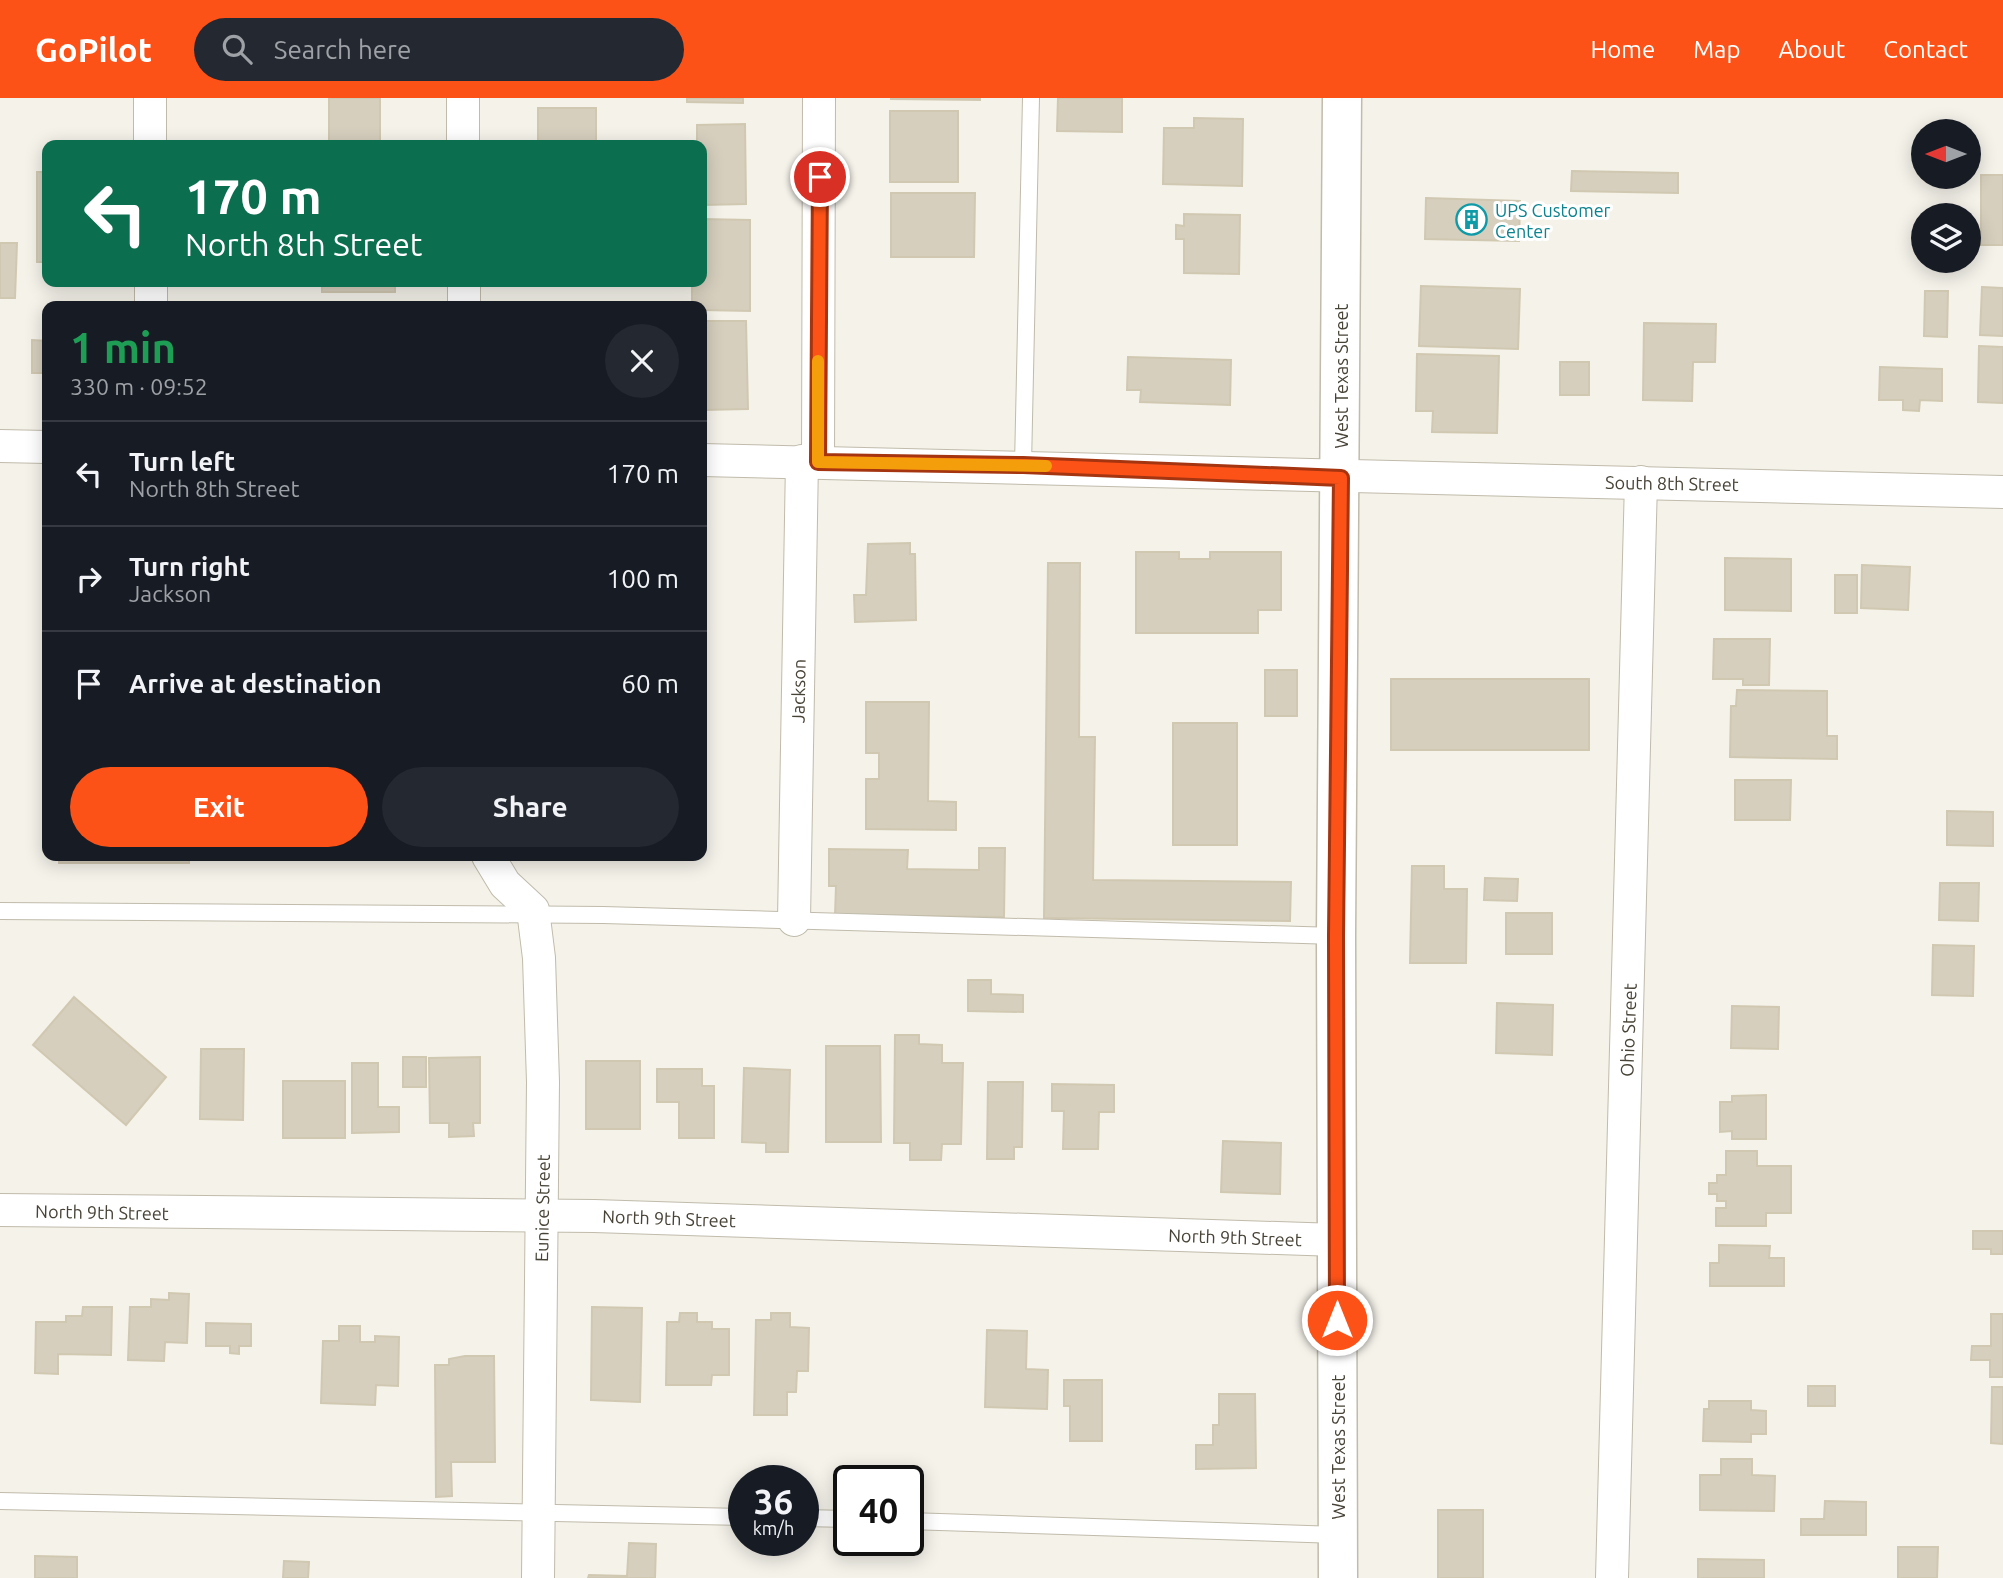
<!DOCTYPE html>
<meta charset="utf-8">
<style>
body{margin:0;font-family:Ubuntu,sans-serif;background:#242831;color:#f1f3f6;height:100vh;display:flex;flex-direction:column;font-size:26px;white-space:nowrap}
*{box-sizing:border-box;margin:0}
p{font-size:23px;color:#9ea1a6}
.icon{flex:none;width:38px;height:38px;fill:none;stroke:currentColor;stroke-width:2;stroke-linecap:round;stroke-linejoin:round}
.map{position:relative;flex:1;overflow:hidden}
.drawer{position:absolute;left:42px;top:203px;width:665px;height:560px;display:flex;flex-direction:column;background:#171b24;border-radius:14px;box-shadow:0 4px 18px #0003}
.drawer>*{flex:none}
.banner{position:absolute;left:42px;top:42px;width:665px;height:147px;border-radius:14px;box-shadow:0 4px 18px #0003;background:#0b6e4f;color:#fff;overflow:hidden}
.needle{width:46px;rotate:270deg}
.controls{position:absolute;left:1911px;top:21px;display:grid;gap:14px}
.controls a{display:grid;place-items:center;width:70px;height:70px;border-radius:50%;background:#171b24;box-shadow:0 4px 18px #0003;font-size:35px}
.speed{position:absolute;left:728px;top:1367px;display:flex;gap:14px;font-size:35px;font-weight:700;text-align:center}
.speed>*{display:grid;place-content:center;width:91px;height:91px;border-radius:50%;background:#171b24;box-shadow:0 4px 18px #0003;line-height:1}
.speed small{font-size:18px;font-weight:400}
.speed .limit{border:4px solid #111;border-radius:10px;background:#fff;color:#111}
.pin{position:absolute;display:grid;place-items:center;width:60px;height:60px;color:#fff;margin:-30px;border:4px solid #fff;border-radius:50%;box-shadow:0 2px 7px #0007}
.me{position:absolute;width:77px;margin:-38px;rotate:0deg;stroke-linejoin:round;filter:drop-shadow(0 0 5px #0008)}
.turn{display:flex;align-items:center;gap:24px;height:147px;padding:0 28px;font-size:32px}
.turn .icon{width:91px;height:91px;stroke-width:2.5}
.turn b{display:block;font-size:49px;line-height:60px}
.round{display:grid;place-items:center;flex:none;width:74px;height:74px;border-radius:37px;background:#242831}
.overview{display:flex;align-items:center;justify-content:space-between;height:119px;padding:0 28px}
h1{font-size:42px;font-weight:600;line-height:52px;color:#1e9e55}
.button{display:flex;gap:14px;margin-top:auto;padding:14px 28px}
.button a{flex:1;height:80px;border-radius:42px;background:#fc5218;color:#fff;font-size:28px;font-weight:600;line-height:80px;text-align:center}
.button a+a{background:#242831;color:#f1f3f6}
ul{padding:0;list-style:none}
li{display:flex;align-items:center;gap:21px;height:105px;padding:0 28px;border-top:2px solid #363941}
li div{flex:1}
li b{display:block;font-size:26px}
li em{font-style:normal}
header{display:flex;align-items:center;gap:42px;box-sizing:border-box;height:98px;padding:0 35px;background:#fc5218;color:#fff}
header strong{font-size:33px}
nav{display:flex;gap:38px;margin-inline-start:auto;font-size:24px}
.search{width:490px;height:63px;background:#242831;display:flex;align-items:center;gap:18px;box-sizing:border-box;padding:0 24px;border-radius:38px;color:#9ea1a6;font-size:26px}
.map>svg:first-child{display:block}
.building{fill:#d6cfbe;stroke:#d1c8b1;stroke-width:2}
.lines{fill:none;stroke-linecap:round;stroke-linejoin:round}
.service-casing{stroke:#c0bbab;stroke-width:18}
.minor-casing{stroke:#c0bbab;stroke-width:34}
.tertiary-casing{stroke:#c0bbab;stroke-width:41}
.service{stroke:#fff;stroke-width:16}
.minor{stroke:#fff;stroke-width:32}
.tertiary{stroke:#fff;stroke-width:38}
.route-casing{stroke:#a43510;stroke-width:18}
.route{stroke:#fc5218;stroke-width:12}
.slow{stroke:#f59e0b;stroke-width:12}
.labels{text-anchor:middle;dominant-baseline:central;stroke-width:6;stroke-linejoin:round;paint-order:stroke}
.culture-label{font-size:18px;fill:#0d838f;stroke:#fff;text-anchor:start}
.street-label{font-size:18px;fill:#484337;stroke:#fff}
</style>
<header>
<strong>GoPilot</strong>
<div class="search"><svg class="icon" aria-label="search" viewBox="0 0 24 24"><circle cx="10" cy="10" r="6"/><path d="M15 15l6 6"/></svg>Search here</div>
<nav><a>Home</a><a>Map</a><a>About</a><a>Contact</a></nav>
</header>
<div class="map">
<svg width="2003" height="1480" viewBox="0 0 2003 1480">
<rect width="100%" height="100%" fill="#f4f2e9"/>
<!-- building -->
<g class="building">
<rect x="329" y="0" width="51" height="47"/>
<polygon points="687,0 743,0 743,5 687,4"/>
<polygon points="891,0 980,0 980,2 891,1"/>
<polygon points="1058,0 1122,0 1122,34 1057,33"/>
<polygon points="538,10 596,10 596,47 530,47 530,44 538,44"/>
<rect x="890" y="13" width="68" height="71"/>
<polygon points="1194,20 1243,21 1242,88 1163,86 1164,30 1194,30"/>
<polygon points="745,26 746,106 702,107 702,47 697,47 697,27"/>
<polygon points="1572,73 1678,75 1678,95 1571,93"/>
<rect x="37" y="74" width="10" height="90"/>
<rect x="1981" y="77" width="22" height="70"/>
<polygon points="891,95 975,95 974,159 891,159"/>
<polygon points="1426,100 1520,103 1519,143 1425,141"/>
<polygon points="1184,116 1240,117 1239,176 1184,175 1184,141 1176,141 1176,127 1184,128"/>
<polygon points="702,121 750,122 750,213 702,212 702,208 692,208 692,184 702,184"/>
<polygon points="0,145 17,145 15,200 0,200"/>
<polygon points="231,184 277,184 277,187 231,186"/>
<rect x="322" y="184" width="73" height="10"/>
<polygon points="1421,188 1520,191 1518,251 1419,248"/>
<polygon points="1982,189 2003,190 2003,238 1980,237"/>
<polygon points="1925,193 1948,193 1947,239 1924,238"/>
<polygon points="390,206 390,208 334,208 334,207"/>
<polygon points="702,223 746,223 748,311 702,312"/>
<polygon points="1644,225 1716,226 1715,264 1693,264 1692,303 1643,302"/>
<polygon points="32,242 47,243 47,275 32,275"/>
<polygon points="1979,248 2003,249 2003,305 1978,304"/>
<polygon points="1417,256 1499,258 1497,335 1432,334 1433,313 1416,313"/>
<polygon points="1128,259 1231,262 1230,307 1140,304 1141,292 1127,292"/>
<rect x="1560" y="264" width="29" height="33"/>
<polygon points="1880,269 1942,271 1942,303 1920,302 1919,313 1903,312 1903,302 1879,302"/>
<polygon points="910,445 910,456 915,456 916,522 855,524 854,497 866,497 868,446"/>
<polygon points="1136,454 1179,454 1179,461 1210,461 1210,454 1281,454 1281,512 1258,512 1258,535 1136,535"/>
<polygon points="1725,460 1791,461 1791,513 1725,512"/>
<polygon points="1048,465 1080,465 1079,639 1095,639 1093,782 1291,784 1290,823 1044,820"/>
<polygon points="1862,467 1910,469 1908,512 1861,510"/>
<polygon points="44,472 47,472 47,537 45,537"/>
<rect x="1835" y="477" width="22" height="38"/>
<polygon points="1714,541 1770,541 1769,587 1743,587 1743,581 1713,581"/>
<rect x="1265" y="572" width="32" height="46"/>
<rect x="1391" y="581" width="198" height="71"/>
<polygon points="1737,592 1827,593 1827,638 1837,638 1837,661 1730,659 1731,608 1736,608"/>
<polygon points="866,604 929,604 928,703 956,704 956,732 866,731 866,681 879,681 879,655 866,655"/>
<rect x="1173" y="625" width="64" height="122"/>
<polygon points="1735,682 1791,682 1790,722 1735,722"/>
<polygon points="1947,713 1993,714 1993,748 1947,747"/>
<polygon points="979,750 1005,750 1004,819 835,817 836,788 829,788 829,751 908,752 907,771 979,772"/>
<rect x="59" y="758" width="130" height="7"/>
<polygon points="1412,768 1444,768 1444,791 1467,791 1466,865 1410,865"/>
<polygon points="1485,780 1518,781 1517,803 1484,802"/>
<polygon points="1940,785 1979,785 1978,823 1939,822"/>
<rect x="1506" y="815" width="46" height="41"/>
<polygon points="1933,847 1974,848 1973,898 1932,897"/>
<polygon points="968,882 991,882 991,896 1023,897 1023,914 968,913"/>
<polygon points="74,899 166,979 126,1027 33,947"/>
<polygon points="1497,905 1553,907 1552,957 1496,955"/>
<polygon points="1732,908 1779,909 1778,951 1731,950"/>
<polygon points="895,937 919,937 919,946 942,947 942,965 963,965 961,1046 942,1046 941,1062 910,1062 910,1045 894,1045"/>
<polygon points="826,948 880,948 881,1044 826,1044"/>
<polygon points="201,951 244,951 243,1022 200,1021"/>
<rect x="403" y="959" width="23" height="30"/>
<polygon points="480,959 480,1025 473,1025 474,1038 449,1039 449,1025 430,1025 429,960"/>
<rect x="586" y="963" width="54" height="68"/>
<polygon points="352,965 378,965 378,1009 399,1009 399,1034 352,1035"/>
<polygon points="744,970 790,972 788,1054 766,1054 766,1045 742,1044"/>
<polygon points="657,971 702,971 702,988 714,988 714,1040 679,1040 679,1004 657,1004"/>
<rect x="283" y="983" width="62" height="57"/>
<polygon points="988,984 1023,984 1022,1049 1014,1049 1014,1061 987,1061"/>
<polygon points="1052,986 1114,987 1114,1014 1099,1014 1098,1051 1063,1051 1064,1013 1052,1013"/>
<polygon points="1766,997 1766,1041 1732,1041 1732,1033 1720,1034 1720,1004 1732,1004 1732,998"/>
<polygon points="1223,1043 1281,1045 1280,1096 1221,1094"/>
<polygon points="1726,1053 1757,1053 1757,1068 1791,1068 1791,1115 1766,1115 1766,1128 1716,1128 1716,1110 1726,1110 1726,1103 1717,1103 1717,1096 1709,1096 1709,1085 1717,1085 1717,1077 1726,1077"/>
<polygon points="1973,1133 2003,1133 2003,1156 1991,1156 1991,1151 1973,1151"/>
<polygon points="1719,1147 1770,1148 1769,1160 1784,1160 1784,1188 1710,1188 1710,1165 1719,1165"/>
<polygon points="169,1195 189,1196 187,1245 165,1244 164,1263 128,1262 130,1209 151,1209 151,1201 169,1202"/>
<polygon points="83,1209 112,1209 111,1257 58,1256 58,1276 35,1275 36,1224 66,1224 66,1218 82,1218"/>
<polygon points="592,1209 642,1210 640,1304 591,1302"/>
<polygon points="680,1215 697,1215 697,1224 712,1224 712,1231 729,1231 729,1277 712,1277 711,1287 666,1287 667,1224 679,1224"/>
<polygon points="771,1215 790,1215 790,1229 809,1230 808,1273 797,1273 796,1294 787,1294 787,1317 754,1317 756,1222 771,1222"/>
<polygon points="1991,1216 2003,1216 2003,1279 1990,1279 1990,1262 1971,1262 1972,1248 1991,1248"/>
<polygon points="206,1225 251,1226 251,1248 239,1248 239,1256 230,1255 230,1248 206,1248"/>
<polygon points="339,1228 360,1228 360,1244 375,1244 375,1238 399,1239 398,1288 376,1287 375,1307 321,1305 323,1243 339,1243"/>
<polygon points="987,1232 1027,1233 1026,1271 1048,1272 1047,1311 985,1309"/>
<polygon points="465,1258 494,1258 495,1364 451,1364 452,1398 436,1399 435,1267 449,1267 449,1261"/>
<polygon points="1064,1282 1102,1282 1102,1343 1070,1343 1070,1308 1064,1308"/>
<rect x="1808" y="1288" width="27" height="20"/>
<polygon points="1992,1289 2003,1289 2003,1346 1991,1345"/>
<polygon points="1219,1296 1255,1296 1256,1370 1196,1371 1196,1347 1213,1347 1213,1327 1219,1327"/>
<polygon points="1709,1303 1751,1303 1751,1312 1766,1313 1766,1336 1751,1336 1751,1344 1703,1343 1704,1311 1709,1311"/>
<polygon points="1721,1361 1752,1361 1752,1377 1775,1378 1774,1413 1700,1412 1700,1377 1721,1377"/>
<polygon points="1825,1403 1866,1404 1866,1437 1801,1437 1801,1421 1824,1421"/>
<rect x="1438" y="1412" width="45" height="68"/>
<polygon points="629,1445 656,1446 655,1480 588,1480 589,1477 627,1478"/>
<polygon points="1898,1449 1938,1449 1937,1480 1898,1480"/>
<polygon points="35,1458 77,1459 77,1480 35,1480"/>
<polygon points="1698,1461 1764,1462 1764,1480 1698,1480"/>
<polygon points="284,1463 309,1464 308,1480 283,1480"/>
</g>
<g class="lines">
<defs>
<g id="service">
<polyline points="1023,367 1031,0"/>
<polyline points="0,813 603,817 1336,838"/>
<polyline points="0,1403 744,1419"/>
<polyline points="803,1420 849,1421"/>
<polyline points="908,1423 1338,1437"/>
</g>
<g id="minor">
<polyline points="150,0 150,47"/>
<polyline points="463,0 463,47"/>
<polyline points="151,184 151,208"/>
<polyline points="464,184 464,208"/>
<polyline points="0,348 47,349"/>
<polyline points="702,362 2003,394"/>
<polyline points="818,364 819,0"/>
<polyline points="488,758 505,786 533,812 539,860 543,984 538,1480"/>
<polyline points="794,822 802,363"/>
<polyline points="0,1112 594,1118 1337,1142"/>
<polyline points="1612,1480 1641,384"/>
</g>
<polyline id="tertiary" points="1338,1480 1336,838 1342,0"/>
</defs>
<!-- service casing -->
<use href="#service" class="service-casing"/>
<!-- minor casing -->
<use href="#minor" class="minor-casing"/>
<!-- tertiary casing -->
<use href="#tertiary" class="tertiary-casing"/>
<!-- service -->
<use href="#service" class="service"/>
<!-- minor -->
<use href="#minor" class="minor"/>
<!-- tertiary -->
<use href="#tertiary" class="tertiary"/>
</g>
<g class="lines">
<defs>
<polyline id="route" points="820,79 818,364 1023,367 1341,380 1336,838 1337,1222"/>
</defs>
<!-- route casing -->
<use href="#route" class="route-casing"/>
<!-- route -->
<use href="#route" class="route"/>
<!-- slow -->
<polyline class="slow" points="818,263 818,364 1046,368"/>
</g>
<!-- icons -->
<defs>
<symbol id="building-ring" viewBox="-11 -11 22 22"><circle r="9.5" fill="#fff" stroke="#0f9aa8" stroke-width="1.5"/><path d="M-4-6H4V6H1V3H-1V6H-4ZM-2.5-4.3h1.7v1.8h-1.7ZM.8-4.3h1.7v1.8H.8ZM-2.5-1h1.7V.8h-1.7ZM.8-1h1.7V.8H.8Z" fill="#0f9aa8"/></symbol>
</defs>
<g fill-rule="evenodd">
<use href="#building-ring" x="1454" y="104" width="35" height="35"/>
</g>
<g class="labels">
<!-- culture labels -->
<g class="culture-label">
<text x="1495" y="112">UPS Customer<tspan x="1495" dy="21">Center</tspan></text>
</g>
<!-- street labels -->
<g class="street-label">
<text transform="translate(1341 278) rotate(-90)">West Texas Street</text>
<text transform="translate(1672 385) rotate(1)">South 8th Street</text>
<text transform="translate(798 593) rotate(-89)">Jackson</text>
<text transform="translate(1628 932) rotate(-88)">Ohio Street</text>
<text transform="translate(542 1110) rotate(-89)">Eunice Street</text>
<text transform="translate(102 1114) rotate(1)">North 9th Street</text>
<text transform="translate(669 1120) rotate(2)">North 9th Street</text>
<text transform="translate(1235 1139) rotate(2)">North 9th Street</text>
<text transform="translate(1338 1349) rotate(-90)">West Texas Street</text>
</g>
</g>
</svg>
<div class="controls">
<a><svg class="needle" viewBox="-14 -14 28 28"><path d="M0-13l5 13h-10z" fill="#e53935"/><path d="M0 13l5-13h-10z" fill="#9ea1a6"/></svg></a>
<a><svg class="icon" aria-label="layers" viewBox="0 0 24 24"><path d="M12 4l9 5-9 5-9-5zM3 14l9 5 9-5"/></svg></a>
</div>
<div class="speed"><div>36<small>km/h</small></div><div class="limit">40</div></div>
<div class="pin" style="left:820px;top:79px;background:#d93025"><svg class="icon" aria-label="arrive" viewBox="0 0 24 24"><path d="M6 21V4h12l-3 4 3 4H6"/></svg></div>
<svg class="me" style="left:1337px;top:1222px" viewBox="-20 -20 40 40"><circle r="17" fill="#fc5218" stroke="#fff" stroke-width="3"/><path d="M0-11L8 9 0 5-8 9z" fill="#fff"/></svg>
<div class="banner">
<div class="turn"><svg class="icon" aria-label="left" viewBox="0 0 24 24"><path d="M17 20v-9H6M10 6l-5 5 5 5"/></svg><div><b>170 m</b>North 8th Street</div></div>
</div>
<section class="drawer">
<div class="overview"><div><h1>1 min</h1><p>330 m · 09:52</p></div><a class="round"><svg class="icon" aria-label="close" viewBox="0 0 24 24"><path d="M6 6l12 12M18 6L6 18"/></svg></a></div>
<ul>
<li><svg class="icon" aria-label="left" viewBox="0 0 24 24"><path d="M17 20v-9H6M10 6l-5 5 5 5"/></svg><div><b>Turn left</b><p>North 8th Street</p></div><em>170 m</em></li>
<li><svg class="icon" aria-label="right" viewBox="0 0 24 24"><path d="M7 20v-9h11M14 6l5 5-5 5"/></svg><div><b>Turn right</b><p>Jackson</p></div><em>100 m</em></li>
<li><svg class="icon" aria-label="arrive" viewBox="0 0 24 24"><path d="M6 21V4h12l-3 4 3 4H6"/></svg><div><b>Arrive at destination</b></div><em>60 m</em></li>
</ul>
<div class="button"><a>Exit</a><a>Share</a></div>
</section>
</div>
